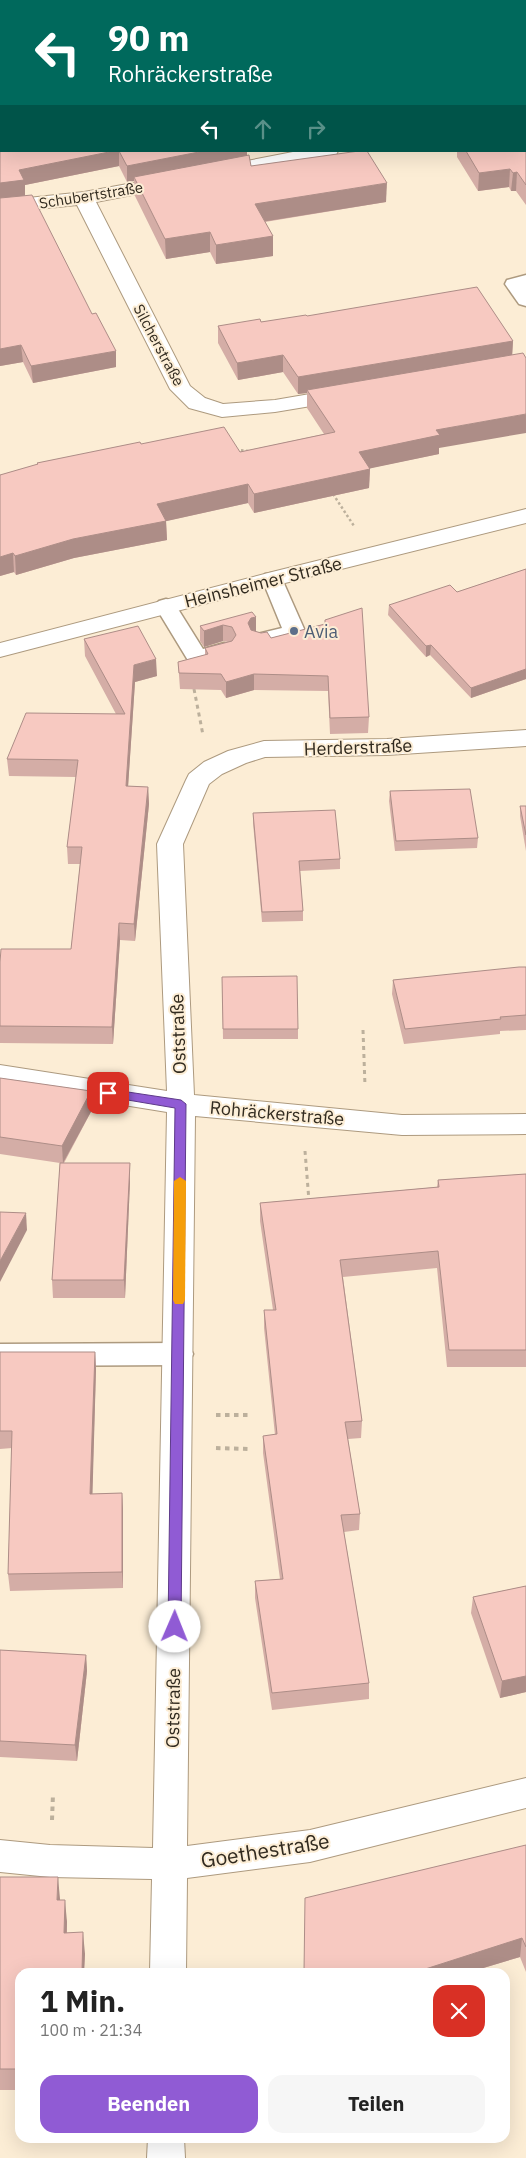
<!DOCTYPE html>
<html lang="de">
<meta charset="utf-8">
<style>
body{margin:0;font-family:"IBM Plex Sans",sans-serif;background:#f6f6f6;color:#222;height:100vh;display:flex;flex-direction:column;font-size:19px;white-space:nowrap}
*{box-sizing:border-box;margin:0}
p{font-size:16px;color:#767676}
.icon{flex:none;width:28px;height:28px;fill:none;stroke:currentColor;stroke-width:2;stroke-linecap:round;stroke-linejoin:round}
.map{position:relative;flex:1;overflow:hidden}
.panel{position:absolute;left:15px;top:1968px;width:495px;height:175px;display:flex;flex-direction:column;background:#fff;border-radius:15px;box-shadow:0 5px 20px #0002}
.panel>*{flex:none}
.guide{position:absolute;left:0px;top:0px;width:526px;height:152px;box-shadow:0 5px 20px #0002;background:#00695c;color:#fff;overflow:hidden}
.pin{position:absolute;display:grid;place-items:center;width:42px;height:42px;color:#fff;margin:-21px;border-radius:10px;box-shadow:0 2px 8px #0006}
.me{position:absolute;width:55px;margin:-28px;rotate:1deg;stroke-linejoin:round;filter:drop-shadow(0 0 4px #0008)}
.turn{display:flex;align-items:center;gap:18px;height:105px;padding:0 25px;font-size:22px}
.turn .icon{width:65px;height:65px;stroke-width:2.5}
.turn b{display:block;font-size:35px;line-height:42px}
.lanes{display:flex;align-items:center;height:48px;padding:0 25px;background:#0003;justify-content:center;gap:25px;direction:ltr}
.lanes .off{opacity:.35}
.round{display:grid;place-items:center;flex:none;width:52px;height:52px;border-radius:15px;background:#f6f6f6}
.headline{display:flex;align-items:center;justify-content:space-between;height:85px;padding:0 25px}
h1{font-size:30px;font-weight:700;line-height:38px}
.cta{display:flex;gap:10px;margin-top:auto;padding:10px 25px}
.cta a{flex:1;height:58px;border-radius:15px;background:#905bd4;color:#fff;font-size:20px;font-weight:700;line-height:58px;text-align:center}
.cta a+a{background:#f6f6f6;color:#222}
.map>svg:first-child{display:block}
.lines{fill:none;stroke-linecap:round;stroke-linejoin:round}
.lane-casing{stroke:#ad9a7f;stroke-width:3}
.street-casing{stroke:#ad9a7f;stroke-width:2}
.secondary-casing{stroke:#ad9a7f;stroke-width:2}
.path-far2{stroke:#bcb09c;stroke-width:2.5;stroke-dasharray:2.5 2.5;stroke-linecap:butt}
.path-far1{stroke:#bcb09c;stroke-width:3;stroke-dasharray:4 4;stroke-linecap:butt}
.path{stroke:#bcb09c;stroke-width:4;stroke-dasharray:4.5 4.5;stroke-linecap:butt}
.lane{fill:#fff;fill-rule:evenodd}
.street{fill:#fff;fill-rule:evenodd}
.secondary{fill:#fff;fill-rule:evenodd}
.wall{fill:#d4ada6}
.shaded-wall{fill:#ad8d87}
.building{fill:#f7c9c1;stroke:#ad8d87}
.route{fill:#905bd4;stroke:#5e3b8a}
.slow{fill:#f59e0b}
.service-dot{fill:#5c6f8a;stroke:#fcedd5;stroke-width:2}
.labels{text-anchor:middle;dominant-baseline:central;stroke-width:4;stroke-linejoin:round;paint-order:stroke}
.far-street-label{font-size:15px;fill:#312a1f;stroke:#fcedd5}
.street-label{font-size:18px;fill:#312a1f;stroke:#fcedd5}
.service-label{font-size:18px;fill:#4e5e75;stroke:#fcedd5;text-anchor:start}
.near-street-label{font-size:21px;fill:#312a1f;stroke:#fcedd5}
</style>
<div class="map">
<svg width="526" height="2158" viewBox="0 0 526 2158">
<rect width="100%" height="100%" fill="#fcedd5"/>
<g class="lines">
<defs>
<g id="lane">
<polygon points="526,275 526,306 519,304 505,284 507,280"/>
<polygon points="272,573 279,574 282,579 305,631 302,636 261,647 253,645 250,640 253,635 282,628 262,579 265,574"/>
<polygon points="166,599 173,601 203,649 224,643 232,645 235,650 232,655 197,664 189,662 155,606 159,601"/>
<polygon points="179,1343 189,1346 193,1354 189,1362 179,1365 0,1366 0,1344"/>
</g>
<g id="street">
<rect x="525" y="106" width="1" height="12"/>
<polygon points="298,151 338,151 336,155 329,157 221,178 214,176 211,172 214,168 221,166"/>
<polygon points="171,176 178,178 181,182 178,186 96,202 190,386 205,398 223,404 275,400 345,388 353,389 356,394 353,399 275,412 222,417 189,408 170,389 77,205 0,213 0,201 84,192"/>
<polygon points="526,730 526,746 387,755 265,757 246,763 222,774 209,784 183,844 194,1095 402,1115 526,1114 526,1134 402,1135 195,1116 187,1846 310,1830 526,1778 526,1808 310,1862 187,1878 186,1972 150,1972 152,1879 50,1877 0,1872 0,1840 50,1845 153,1848 167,1112 0,1085 0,1065 167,1091 157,844 186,780 189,774 204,762 228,751 264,741 387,739"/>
<polygon points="148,2138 184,2138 185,2158 147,2158"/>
</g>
<polygon id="secondary" points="526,509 526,523 277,585 0,657 0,643 272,572"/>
</defs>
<!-- lane casing -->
<use href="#lane" class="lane-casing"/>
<!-- street casing -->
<use href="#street" class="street-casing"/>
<!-- secondary casing -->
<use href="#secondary" class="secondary-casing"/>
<!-- path-far2 -->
<g class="path-far2">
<polyline points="236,450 250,451"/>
<polyline points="333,494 354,526"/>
</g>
<!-- path-far1 -->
<g class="path-far1">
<polyline points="194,689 203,735"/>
<polyline points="363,1030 365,1086"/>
<polyline points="305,1151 309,1201"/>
</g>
<!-- path -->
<g class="path">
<polyline points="216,1415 249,1415"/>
<polyline points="216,1448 248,1449"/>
<polyline points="52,1820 53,1794"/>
</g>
<!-- lane -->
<use href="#lane" class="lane"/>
<!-- street -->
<use href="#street" class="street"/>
<!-- secondary -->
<use href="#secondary" class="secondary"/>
</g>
<!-- wall -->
<g class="wall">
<polygon points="0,0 526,0 526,74 525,74 525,1 1,1 1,151 247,151 247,155 251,166 386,202 265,222 273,236 273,256 216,264 210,252 166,259 135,196 134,181 127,182 119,166 25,185 25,196 116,367 33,383 23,362 0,366"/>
<polygon points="526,129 526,205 516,191 511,191 509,187 478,191 457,157 457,151 525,151"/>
<polygon points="307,316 513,341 512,355 439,448 439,454 370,468 369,488 254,513 248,503 166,521 167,540 74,558 16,575 14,572 0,576 0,475 37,465 37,463 141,444 240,452 324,434 307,408 307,393 298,394 283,372 238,380 218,343 218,326 261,322"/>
<polygon points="526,569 526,679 471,698 430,655 426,657 388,615 389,605 457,592"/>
<polygon points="256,617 256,632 271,638 325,624 369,717 368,733 330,734 328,691 254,690 226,698 221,690 180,689 178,662 205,655 205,648 228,642 223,641 204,647 200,641 200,626"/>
<polygon points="84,639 157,676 135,682 128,786 148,787 149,804 135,941 120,940 113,1044 0,1043 0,962 71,949 80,864 68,864 67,847 76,777 9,776 7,759 116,714 85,656"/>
<polygon points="390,791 478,838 477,848 395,851 389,801"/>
<polygon points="520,806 526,806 526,851 520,816"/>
<polygon points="253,813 340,859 340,869 300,871 303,911 303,921 262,922 253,823"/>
<polygon points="526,967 526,1030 500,1031 500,1034 404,1044 392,994 393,980"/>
<polygon points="222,977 298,1029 298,1039 223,1039"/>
<polygon points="0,1078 91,1091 93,1108 64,1163 130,1163 130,1181 125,1298 53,1298 52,1280 60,1163 0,1154"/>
<polygon points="526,1174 526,1367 447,1367 437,1268 343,1277 362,1421 361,1438 348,1439 360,1514 359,1530 344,1532 369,1683 369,1699 272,1710 255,1598 255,1581 280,1579 263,1453 263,1436 275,1435 264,1328 264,1310 273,1310 260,1221 260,1203 437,1187 438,1180"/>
<polygon points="0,1352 95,1352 96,1369 92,1494 122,1493 123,1510 123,1588 10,1591 8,1574 12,1448 0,1449"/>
<polygon points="526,1586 526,1692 500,1698 471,1613 473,1597"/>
<polygon points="0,1650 86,1655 87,1671 77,1761 0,1757"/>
<polygon points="526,1845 526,1972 520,1957 470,1972 304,1972"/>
<polygon points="0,1877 60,1900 67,1922 67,1933 85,1954 84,1972 20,1972 20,2090 0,2090"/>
</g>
<!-- shaded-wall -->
<g class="shaded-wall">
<rect x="525" y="58" width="1" height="16"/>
<polygon points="114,151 119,151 119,166 25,185 25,196 0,200 0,183 19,170"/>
<polygon points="204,151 247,151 247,159 134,177 134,181 127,182 127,166"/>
<polygon points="510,169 509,187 478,191 479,173"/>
<polygon points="517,172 516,191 511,191 513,173"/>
<polygon points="387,183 386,202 255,223 255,204"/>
<polygon points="210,232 210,252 166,259 165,239"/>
<polygon points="273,236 273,256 216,264 216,245"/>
<polygon points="513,341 512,358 307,390 307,393 298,394 298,377"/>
<polygon points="21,345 23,362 0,366 0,349"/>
<polygon points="116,351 116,367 33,383 31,366"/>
<polygon points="283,355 283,372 238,380 237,363"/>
<polygon points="526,414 526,433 439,448 439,454 358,471 359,452 436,430"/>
<polygon points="370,469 369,488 254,513 254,494"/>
<polygon points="248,484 248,503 158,523 157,504"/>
<polygon points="166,521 167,540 74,558 16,575 15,556 73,539"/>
<polygon points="13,553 14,572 0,576 0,557"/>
<polygon points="256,617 256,632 251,634 248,623 251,618"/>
<polygon points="223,625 223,641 204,647 204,631"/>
<polygon points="431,645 430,655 426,657 426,646"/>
<polygon points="156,659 157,676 135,682 127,803 126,786 134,665"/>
<polygon points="526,669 526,679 471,698 471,688"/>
<polygon points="254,674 254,690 226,698 226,682"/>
<polygon points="148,787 149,804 135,941 134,924"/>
<polygon points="119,923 120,940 113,1044 112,1027"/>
<polygon points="91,1091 93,1108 63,1163 62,1146"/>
<polygon points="130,1163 130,1181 125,1298 124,1280"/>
<polygon points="26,1213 27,1230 0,1282 0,1261"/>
<polygon points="95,1352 96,1369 92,1511 90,1494"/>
<polygon points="122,1493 123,1510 123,1588 122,1572"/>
<polygon points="86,1655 87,1671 77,1761 75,1745"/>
<polygon points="526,1676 526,1692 500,1698 502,1681"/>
<polygon points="58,1877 60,1899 60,1922 57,1900"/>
<polygon points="65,1900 67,1922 66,1955 64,1933"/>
<polygon points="83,1932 85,1954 84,1972 82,1972"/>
<polygon points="522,1938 520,1957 470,1972 416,1972"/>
</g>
<!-- building -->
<g class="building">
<polygon points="0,0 526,0 526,58 525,58 525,1 1,1 1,28 0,27"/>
<polygon points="0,39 1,40 1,151 114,151 19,170 24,180 0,183"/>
<polygon points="525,129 526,129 526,185 517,172 513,173 510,169 479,173 466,151 525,151"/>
<polygon points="119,151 204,151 127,166"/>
<polygon points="359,151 367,151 387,183 255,204 273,236 216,245 210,232 165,239 134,177 249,155 251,166"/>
<polygon points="32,195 92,314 96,313 116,351 31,366 21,345 0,349 0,198"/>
<polygon points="477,287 513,341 298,377 283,355 237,363 218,326 260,319 261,322 306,315 307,316"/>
<polygon points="523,353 526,358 526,414 436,430 440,435 359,452 370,469 254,494 248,484 157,504 166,521 73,539 15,556 13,553 0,557 0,475 38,464 37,463 140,442 141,444 224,427 240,452 335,432 307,390"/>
<polygon points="526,569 526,669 471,688 431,645 426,646 389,605 450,585 457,592"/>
<polygon points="362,608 369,717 330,718 328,676 254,674 226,682 221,674 179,673 178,662 208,654 205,648 232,641 236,635 232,627 223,625 204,631 200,626 252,612 256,617 251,618 248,623 251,630 261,633 267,632 271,638 325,624 325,620"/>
<polygon points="138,626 156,659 134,665 126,786 148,787 134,924 119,923 112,1027 0,1026 0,962 1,949 71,949 82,847 67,847 78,760 7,759 26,713 125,714 84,639"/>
<polygon points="470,789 478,838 396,841 390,791"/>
<polygon points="520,806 526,806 526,835"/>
<polygon points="335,810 340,859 299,861 303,911 262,912 253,813"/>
<polygon points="519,967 526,967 526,1015 500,1017 501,1019 405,1029 393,980"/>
<polygon points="297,976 298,1029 223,1029 222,977"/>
<polygon points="0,1078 91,1091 62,1146 0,1137"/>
<polygon points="60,1163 130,1163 124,1280 52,1280"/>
<polygon points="526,1174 526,1350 449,1350 438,1251 340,1260 362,1421 345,1422 360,1514 341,1515 369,1683 272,1693 255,1581 283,1579 263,1436 277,1434 264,1310 276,1310 260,1203 439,1187 438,1180"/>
<polygon points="0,1212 26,1213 0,1261"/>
<polygon points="0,1352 95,1352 90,1494 122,1493 122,1572 8,1574 12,1431 0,1431"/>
<polygon points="526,1586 526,1676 502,1681 473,1597"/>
<polygon points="0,1650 86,1655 75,1745 0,1741"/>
<polygon points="526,1845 526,1947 522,1938 416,1972 304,1972 305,1898"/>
<polygon points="0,1877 58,1877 57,1900 65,1900 64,1933 83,1932 82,1972 20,1972 20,2069 0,2069"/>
</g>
<!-- route -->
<polygon class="route" points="108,1089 181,1100 186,1104 181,1627 179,1631 175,1633 170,1631 168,1627 175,1108 104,1096 103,1093 104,1090"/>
<!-- slow -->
<polygon class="slow" points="180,1177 186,1181 185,1300 183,1304 175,1304 173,1300 174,1181"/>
<!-- markers -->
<circle class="service-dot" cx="294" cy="631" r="5"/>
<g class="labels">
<!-- far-street labels -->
<g class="far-street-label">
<text transform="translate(91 195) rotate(-9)">Schubertstraße</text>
<text transform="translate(159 345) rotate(62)">Silcherstraße</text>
</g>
<!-- street labels -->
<g class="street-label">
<text transform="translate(263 582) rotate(-14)">Heinsheimer Straße</text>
<text transform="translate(358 747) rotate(-2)">Herderstraße</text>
<text transform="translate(178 1034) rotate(-92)">Oststraße</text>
<text transform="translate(277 1113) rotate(5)">Rohräckerstraße</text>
<text transform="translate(173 1708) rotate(-89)">Oststraße</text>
</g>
<!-- service labels -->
<g class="service-label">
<text x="304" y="631">Avia</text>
</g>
<!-- near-street labels -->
<g class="near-street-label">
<text transform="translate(265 1850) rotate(-9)">Goethestraße</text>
</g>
</g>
</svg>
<div class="pin" style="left:108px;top:1093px;background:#d93025"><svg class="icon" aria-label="arrive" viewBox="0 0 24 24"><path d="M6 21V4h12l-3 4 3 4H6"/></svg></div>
<svg class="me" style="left:175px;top:1627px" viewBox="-20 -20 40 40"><circle r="19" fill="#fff"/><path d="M0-13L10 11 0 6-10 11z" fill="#905bd4"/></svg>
<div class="guide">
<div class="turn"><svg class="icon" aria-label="left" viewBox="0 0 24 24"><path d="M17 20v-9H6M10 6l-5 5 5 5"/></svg><div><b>90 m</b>Rohräckerstraße</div></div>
<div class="lanes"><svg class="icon" aria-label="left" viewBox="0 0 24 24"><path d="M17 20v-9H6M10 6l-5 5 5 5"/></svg><svg class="icon off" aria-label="ahead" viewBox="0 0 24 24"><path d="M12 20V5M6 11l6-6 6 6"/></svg><svg class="icon off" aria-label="right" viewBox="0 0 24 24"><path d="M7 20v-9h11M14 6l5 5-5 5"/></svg></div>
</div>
<section class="panel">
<div class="headline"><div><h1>1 Min.</h1><p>100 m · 21:34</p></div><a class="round" style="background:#d93025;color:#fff"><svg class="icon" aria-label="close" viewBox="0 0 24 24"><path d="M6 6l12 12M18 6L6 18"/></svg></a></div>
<div class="cta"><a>Beenden</a><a>Teilen</a></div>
</section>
</div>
